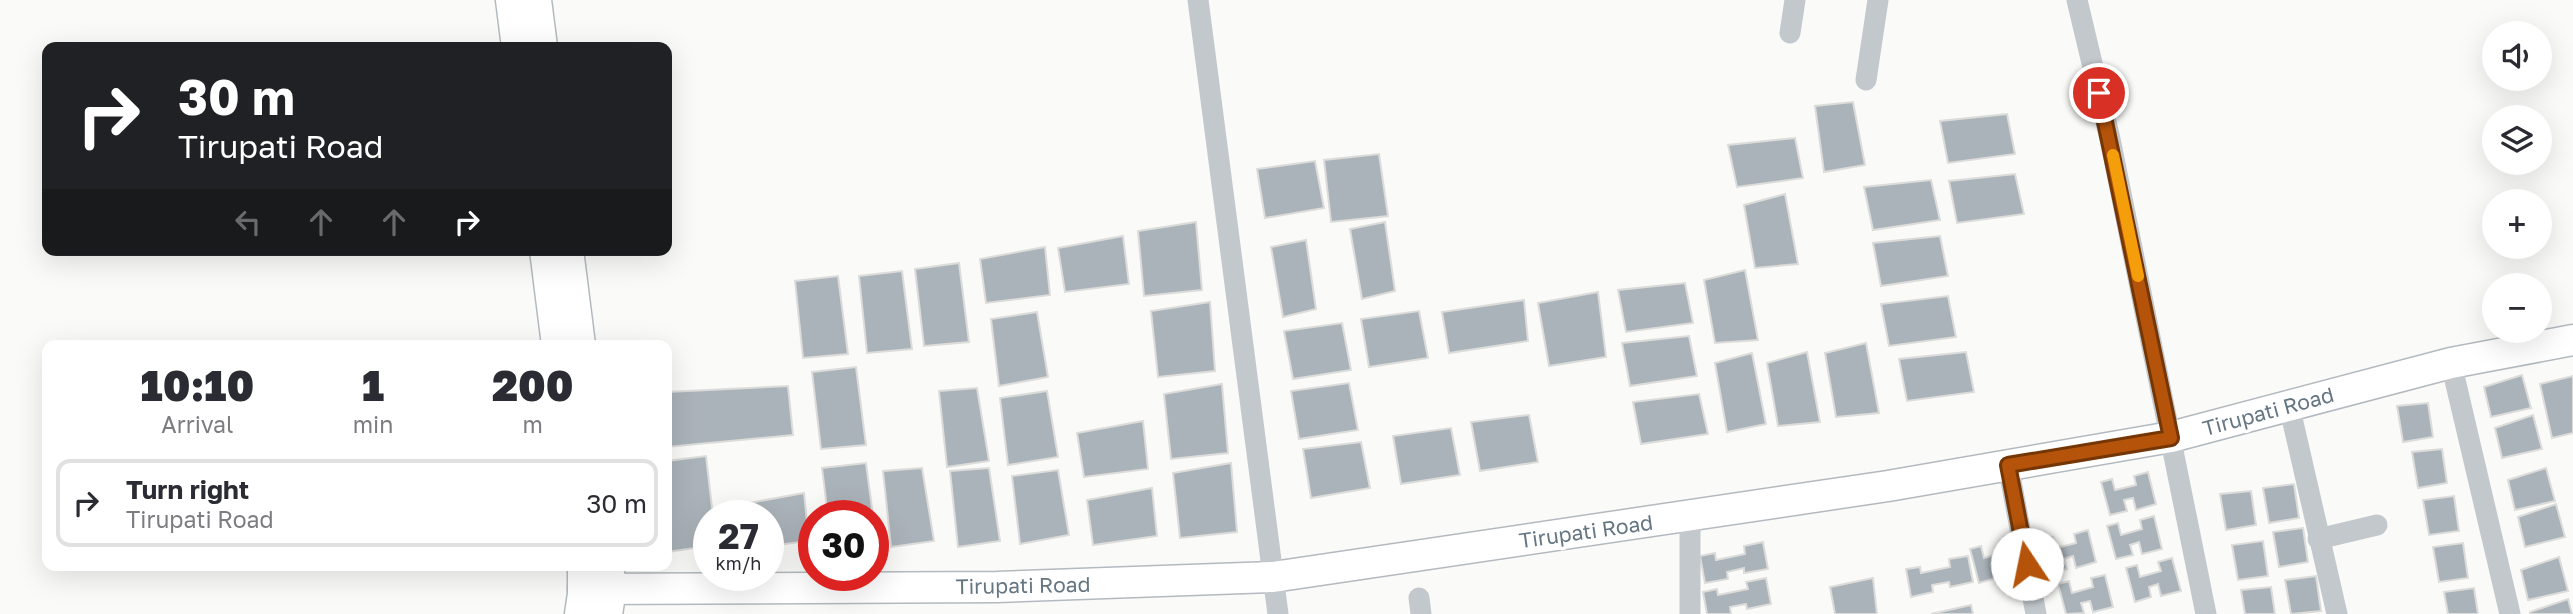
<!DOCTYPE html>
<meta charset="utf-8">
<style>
body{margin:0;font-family:"Golos Text",sans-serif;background:#f7f7f7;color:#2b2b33;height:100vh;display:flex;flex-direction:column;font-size:26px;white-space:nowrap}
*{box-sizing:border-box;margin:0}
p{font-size:23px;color:#7c7c81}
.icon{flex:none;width:38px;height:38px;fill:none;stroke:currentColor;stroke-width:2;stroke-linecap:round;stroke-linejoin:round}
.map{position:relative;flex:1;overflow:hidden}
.sheet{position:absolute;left:42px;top:340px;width:630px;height:231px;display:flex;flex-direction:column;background:#fff;border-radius:14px;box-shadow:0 7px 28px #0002}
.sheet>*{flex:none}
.guide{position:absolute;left:42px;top:42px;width:630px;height:214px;border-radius:14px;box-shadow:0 7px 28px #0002;background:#202124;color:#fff;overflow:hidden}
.tools{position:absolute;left:2482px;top:21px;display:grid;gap:14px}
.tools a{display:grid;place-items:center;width:70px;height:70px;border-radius:50%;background:#fff;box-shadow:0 7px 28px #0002;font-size:35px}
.speed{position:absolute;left:693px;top:500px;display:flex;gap:14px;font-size:35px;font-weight:700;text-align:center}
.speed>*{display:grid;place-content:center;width:91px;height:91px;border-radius:50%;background:#fff;box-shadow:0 7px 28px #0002;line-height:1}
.speed small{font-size:18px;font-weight:400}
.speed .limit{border:10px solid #d22;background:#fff;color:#111}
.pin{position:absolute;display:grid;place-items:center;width:60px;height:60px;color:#fff;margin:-30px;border:4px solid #fff;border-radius:50%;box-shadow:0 2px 7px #0007}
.me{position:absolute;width:77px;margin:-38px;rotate:349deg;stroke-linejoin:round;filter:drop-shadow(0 0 5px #0008)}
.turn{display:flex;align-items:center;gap:24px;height:147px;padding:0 21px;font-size:32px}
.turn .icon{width:91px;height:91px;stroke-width:2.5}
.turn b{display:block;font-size:49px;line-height:60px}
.lanes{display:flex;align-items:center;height:66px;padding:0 21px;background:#0003;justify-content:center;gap:35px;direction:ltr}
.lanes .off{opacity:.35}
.eta{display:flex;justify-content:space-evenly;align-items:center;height:119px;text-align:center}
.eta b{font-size:42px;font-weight:800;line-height:49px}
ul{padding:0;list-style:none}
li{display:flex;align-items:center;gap:21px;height:88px;margin:0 14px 10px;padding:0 7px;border:4px solid #e1e1e2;border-radius:14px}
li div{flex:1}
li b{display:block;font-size:26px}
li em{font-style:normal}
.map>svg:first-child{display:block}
.building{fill:#aab3b9;stroke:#dcdcda;stroke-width:2}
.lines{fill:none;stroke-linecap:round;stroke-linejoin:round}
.secondary-casing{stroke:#b3babf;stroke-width:33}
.street{stroke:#c3c8cc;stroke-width:21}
.secondary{stroke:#fff;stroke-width:30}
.route-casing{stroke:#753606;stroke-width:18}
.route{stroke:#b45309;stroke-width:12}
.slow{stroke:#f59e0b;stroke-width:12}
.labels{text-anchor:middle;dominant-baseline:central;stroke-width:7;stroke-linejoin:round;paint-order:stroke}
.street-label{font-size:21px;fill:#657683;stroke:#fff}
</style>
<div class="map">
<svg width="2573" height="614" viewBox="0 0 2573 614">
<rect width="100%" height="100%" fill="#fafaf8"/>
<!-- building -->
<g class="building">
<polygon points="1853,102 1865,165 1824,172 1815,106"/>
<polygon points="2007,114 2015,154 1948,163 1940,121"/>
<polygon points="1795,138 1803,178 1737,187 1728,145"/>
<polygon points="1379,154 1388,216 1331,222 1324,160"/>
<polygon points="1315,161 1324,208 1265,218 1257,169"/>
<polygon points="2015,174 2024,214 1957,223 1949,181"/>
<polygon points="1931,180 1940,220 1873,230 1864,187"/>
<polygon points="1785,194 1798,264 1755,268 1744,205"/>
<polygon points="1196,222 1202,290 1144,296 1138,231"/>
<polygon points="1385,222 1395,291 1362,299 1350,229"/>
<polygon points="1123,236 1129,284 1065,292 1058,248"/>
<polygon points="1940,236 1948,276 1881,286 1873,243"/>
<polygon points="1306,240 1316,309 1283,317 1271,247"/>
<polygon points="1045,247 1050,295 986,303 980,259"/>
<polygon points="959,263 969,342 924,346 915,269"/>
<polygon points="1745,270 1758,340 1715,343 1704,280"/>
<polygon points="902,271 912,349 867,353 859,276"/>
<polygon points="838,276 848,354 803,358 795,281"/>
<polygon points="1685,283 1693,323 1626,332 1618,290"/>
<polygon points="1598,292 1606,357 1549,366 1538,303"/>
<polygon points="1948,296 1956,337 1889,346 1881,304"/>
<polygon points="1524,300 1528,341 1449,353 1442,312"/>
<polygon points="1210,302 1215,371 1158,377 1151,311"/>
<polygon points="1419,311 1428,358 1369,367 1361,319"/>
<polygon points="1037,312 1048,377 999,386 991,319"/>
<polygon points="1342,323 1351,370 1293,379 1284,331"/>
<polygon points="1689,336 1697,376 1630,386 1622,343"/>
<polygon points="1866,343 1879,413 1836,417 1825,353"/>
<polygon points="1807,352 1820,422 1778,426 1767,363"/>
<polygon points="1966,352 1974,392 1907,401 1899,359"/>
<polygon points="1752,353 1766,424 1727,432 1715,363"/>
<polygon points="856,367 866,445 821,449 812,372"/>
<polygon points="2522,375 2531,408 2491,417 2484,387"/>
<polygon points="2573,376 2573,433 2552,438 2540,384"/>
<polygon points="1349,383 1358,430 1299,439 1291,391"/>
<polygon points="1222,384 1228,453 1171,459 1164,394"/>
<polygon points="788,386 793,435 667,447 667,392"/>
<polygon points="977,388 989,461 947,467 939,391"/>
<polygon points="1047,391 1058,457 1008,465 1000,398"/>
<polygon points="1699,394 1708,434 1641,444 1633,402"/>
<polygon points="2428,403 2433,437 2403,442 2397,406"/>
<polygon points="1529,415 1538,462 1480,471 1471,422"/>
<polygon points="2533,415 2542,449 2502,458 2495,428"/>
<polygon points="1143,421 1148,469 1084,477 1077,433"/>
<polygon points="1451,428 1460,475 1401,484 1393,436"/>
<polygon points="1361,442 1370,488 1311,498 1303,449"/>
<polygon points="2442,449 2447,483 2418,488 2412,452"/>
<polygon points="706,456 713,516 709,516 709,546 667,552 667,461"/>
<polygon points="866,463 873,516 828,516 822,468"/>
<polygon points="1231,463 1237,532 1180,538 1173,473"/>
<polygon points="922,468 934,541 891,547 883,471"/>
<polygon points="989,468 1000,541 958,547 950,471"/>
<polygon points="2546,468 2555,501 2515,510 2508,480"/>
<polygon points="1058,470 1069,535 1020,544 1012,476"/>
<polygon points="2148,472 2156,504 2136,510 2133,498 2124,500 2127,511 2110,515 2101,482 2112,479 2115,490 2136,485 2134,476"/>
<polygon points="2294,484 2299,518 2269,523 2263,488"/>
<polygon points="1152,488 1157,536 1093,545 1087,500"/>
<polygon points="2251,491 2256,525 2226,530 2220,494"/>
<polygon points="804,493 809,541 768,546 768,516 740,516 738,505"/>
<polygon points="2454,496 2459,531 2429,535 2423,500"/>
<polygon points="2556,504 2565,537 2525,547 2518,517"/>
<polygon points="2154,516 2162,549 2142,554 2139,542 2130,545 2133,555 2116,559 2107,526 2118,523 2121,535 2142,529 2140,520"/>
<polygon points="2303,528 2308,562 2279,567 2273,532"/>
<polygon points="2088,530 2096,562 2076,568 2073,556 2064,559 2067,569 2050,573 2042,540 2053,537 2056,548 2076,543 2074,534"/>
<polygon points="2016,540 2025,572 2005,577 2002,566 1993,568 1996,578 1979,583 1970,549 1981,546 1984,558 2005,552 2003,543"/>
<polygon points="2263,541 2268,576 2238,580 2232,545"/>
<polygon points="1763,542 1768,569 1744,573 1744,568 1727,572 1728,579 1705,583 1700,556 1715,553 1716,560 1745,554 1744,546"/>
<polygon points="2463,543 2468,578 2439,582 2433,547"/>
<polygon points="1968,556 1973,582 1950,587 1949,582 1932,585 1933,592 1911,597 1906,569 1920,567 1921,573 1950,567 1949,559"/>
<polygon points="2559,557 2568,591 2528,600 2521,570"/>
<polygon points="2172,558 2181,591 2161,596 2158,584 2149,587 2151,597 2135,602 2126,568 2137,565 2140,577 2161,571 2158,562"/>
<polygon points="2105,575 2113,607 2093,612 2090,601 2081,603 2084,613 2066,614 2058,584 2069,581 2072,593 2093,587 2091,578"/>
<polygon points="2316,576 2321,611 2291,614 2285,580"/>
<polygon points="1766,578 1771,604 1747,609 1746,604 1730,607 1731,614 1707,614 1703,592 1717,589 1718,595 1748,589 1746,582"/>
<polygon points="1873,578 1877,614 1835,614 1830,587"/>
<polygon points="2271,587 2275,614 2245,614 2241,590"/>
<polygon points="2474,588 2478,614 2448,614 2444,592"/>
<polygon points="2568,599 2572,614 2530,614 2530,612"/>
<polygon points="1971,605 1973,614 1931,614"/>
</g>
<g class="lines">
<defs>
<g id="secondary">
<polyline points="511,0 517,47"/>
<polyline points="536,0 542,47"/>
<polyline points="545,250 557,345"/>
<polyline points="568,250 580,345"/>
<polyline points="583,589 997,587 1273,577 1888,486 2171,437 2451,363 2573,340"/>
<polyline points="580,614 583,594 583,565"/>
<polyline points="607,614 611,589 608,565"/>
</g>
</defs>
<!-- secondary casing -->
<use href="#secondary" class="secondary-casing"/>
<!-- street -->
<g class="street">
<polyline points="1198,0 1278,614"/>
<polyline points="2077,0 2110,139 2206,614"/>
<polyline points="1790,33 1795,0"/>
<polyline points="1866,80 1878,0"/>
<polyline points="2451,363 2510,614"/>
<polyline points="2289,405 2337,614"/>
<polyline points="2008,465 2036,614"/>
<polyline points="1690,515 1690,614"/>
<polyline points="2318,539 2377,525"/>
<polyline points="1419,598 1421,614"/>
</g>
<!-- secondary -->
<use href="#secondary" class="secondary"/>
</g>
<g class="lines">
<defs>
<polyline id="route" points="2027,564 2008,465 2171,438 2099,93"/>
</defs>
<!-- route casing -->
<use href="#route" class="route-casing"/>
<!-- route -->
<use href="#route" class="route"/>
<!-- slow -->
<polyline class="slow" points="2113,155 2138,276"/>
</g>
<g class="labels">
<!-- street labels -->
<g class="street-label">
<text transform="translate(2268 411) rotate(-15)">Tirupati Road</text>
<text transform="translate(1586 531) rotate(-8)">Tirupati Road</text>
<text transform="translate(1023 585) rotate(-1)">Tirupati Road</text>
</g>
</g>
</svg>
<div class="tools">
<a><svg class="icon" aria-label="sound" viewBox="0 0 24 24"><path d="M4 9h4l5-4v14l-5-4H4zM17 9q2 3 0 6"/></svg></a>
<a><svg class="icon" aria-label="layers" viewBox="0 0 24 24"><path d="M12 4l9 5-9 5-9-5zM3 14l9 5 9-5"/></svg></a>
<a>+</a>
<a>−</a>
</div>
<div class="speed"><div>27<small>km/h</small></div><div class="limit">30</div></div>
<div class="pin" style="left:2099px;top:93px;background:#d93025"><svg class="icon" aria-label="arrive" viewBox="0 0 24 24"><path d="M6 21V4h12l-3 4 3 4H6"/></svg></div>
<svg class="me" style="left:2027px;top:564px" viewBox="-20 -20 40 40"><circle r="19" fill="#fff"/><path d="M0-13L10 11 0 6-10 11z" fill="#b45309"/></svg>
<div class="guide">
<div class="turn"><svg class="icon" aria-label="right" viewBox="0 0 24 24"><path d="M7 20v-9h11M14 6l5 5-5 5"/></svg><div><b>30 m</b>Tirupati Road</div></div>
<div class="lanes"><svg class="icon off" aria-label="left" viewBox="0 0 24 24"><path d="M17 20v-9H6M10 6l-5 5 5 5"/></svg><svg class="icon off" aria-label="ahead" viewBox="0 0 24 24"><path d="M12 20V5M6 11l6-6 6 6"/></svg><svg class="icon off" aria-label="ahead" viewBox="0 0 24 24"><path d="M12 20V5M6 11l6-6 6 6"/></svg><svg class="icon" aria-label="right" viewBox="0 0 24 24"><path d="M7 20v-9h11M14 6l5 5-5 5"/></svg></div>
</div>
<section class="sheet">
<div class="eta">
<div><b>10:10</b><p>Arrival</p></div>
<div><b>1</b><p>min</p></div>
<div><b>200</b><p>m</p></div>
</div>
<ul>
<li><svg class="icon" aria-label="right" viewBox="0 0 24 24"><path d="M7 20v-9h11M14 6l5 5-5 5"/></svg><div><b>Turn right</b><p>Tirupati Road</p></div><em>30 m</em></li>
</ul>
</section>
</div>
